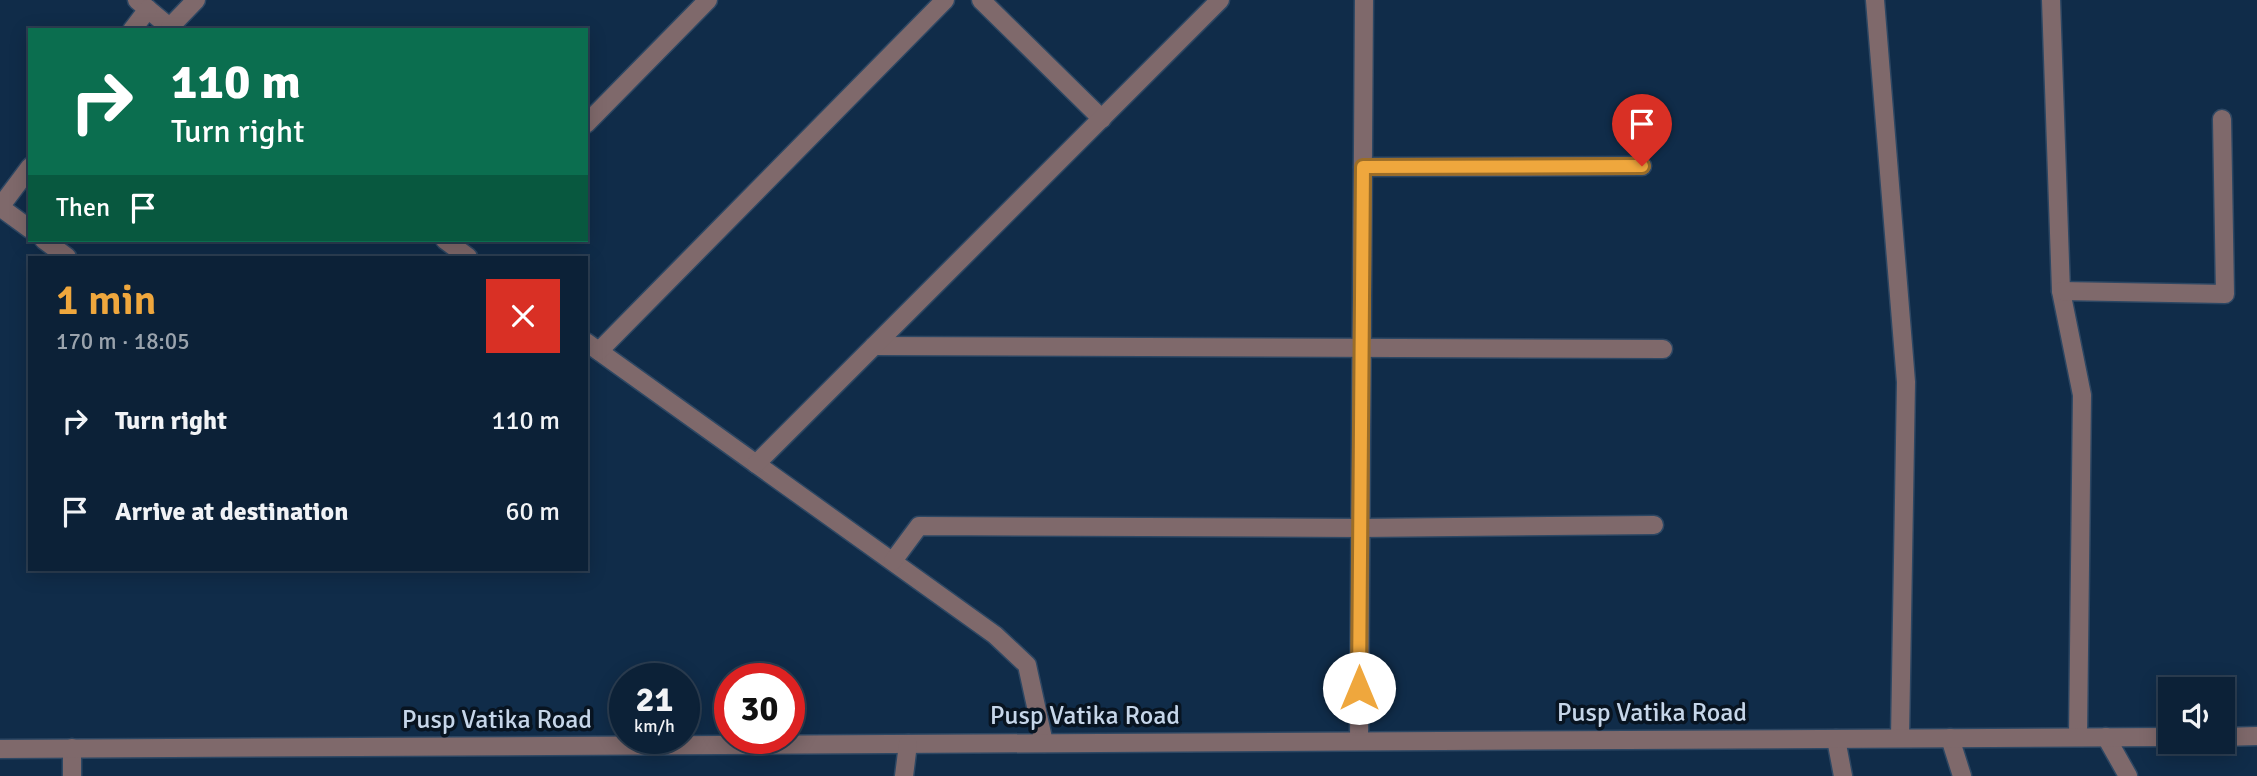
<!DOCTYPE html>
<meta charset="utf-8">
<style>
body{margin:0;font-family:Signika,sans-serif;background:#15293f;color:#f1f3f6;height:100vh;display:flex;flex-direction:column;font-size:26px;white-space:nowrap}
*{box-sizing:border-box;margin:0}
p{font-size:23px;color:#9aa3ad}
.icon{flex:none;width:38px;height:38px;fill:none;stroke:currentColor;stroke-width:2;stroke-linecap:round;stroke-linejoin:round}
.map{position:relative;flex:1;overflow:hidden}
.drawer{position:absolute;left:28px;top:256px;width:560px;height:315px;display:flex;flex-direction:column;background:#0c2137;border-radius:0px;box-shadow:0 4px 18px #0003,0 0 0 2px #2c3e52}
.drawer>*{flex:none}
.hud{position:absolute;left:28px;top:28px;width:560px;height:214px;border-radius:0px;box-shadow:0 4px 18px #0003,0 0 0 2px #2c3e52;background:#0b6e4f;color:#fff;overflow:hidden}
.fabs{position:absolute;left:2158px;top:677px;display:grid;gap:14px}
.fabs a{display:grid;place-items:center;width:77px;height:77px;border-radius:0px;background:#0c2137;box-shadow:0 4px 18px #0003,0 0 0 2px #2c3e52;font-size:35px}
.speed{position:absolute;left:609px;top:663px;display:flex;gap:14px;font-size:35px;font-weight:700;text-align:center}
.speed>*{display:grid;place-content:center;width:91px;height:91px;border-radius:50%;background:#0c2137;box-shadow:0 4px 18px #0003,0 0 0 2px #2c3e52;line-height:1}
.speed small{font-size:18px;font-weight:400}
.speed .limit{border:10px solid #d22;background:#fff;color:#111}
.pin{position:absolute;display:grid;place-items:center;width:60px;height:60px;color:#fff;margin:-72px -30px;border-radius:50% 50% 50% 0;rotate:-45deg;box-shadow:0 0 7px #0007}
.pin .icon{rotate:45deg}
.me{position:absolute;width:77px;margin:-38px;rotate:0deg;stroke-linejoin:round;filter:drop-shadow(0 0 5px #0008)}
.turn{display:flex;align-items:center;gap:24px;height:147px;padding:0 28px;font-size:32px}
.turn .icon{width:91px;height:91px;stroke-width:2.5}
.turn b{display:block;font-size:49px;line-height:60px}
.then{display:flex;align-items:center;height:66px;padding:0 28px;background:#0003;gap:14px;font-size:26px}
.round{display:grid;place-items:center;flex:none;width:74px;height:74px;border-radius:0px;background:#15293f}
.headline{display:flex;align-items:center;justify-content:space-between;height:119px;padding:0 28px}
h1{font-size:42px;font-weight:600;line-height:52px;color:#efa73d}
ul{padding:0;list-style:none}
li{display:flex;align-items:center;gap:21px;height:91px;padding:0 28px}
li div{flex:1}
li b{display:block;font-size:26px}
li em{font-style:normal}
.map>svg:first-child{display:block}
.lines{fill:none;stroke-linecap:round;stroke-linejoin:round}
.minor-casing{stroke:#2d4763;stroke-width:21}
.minor{stroke:#7f696b;stroke-width:18}
.route-casing{stroke:#9b6d28;stroke-width:18}
.route{stroke:#efa73d;stroke-width:12}
.labels{text-anchor:middle;dominant-baseline:central;stroke-width:7;stroke-linejoin:round;paint-order:stroke}
.street-label{font-size:26px;fill:#c6d6e9;stroke:#081421}
</style>
<div class="map">
<svg width="2257" height="776" viewBox="0 0 2257 776">
<rect width="100%" height="100%" fill="#102c49"/>
<g class="lines">
<defs>
<g id="minor">
<polyline points="137,0 173,30"/>
<polyline points="981,0 1102,119"/>
<polyline points="1875,0 1906,382 1900,738"/>
<polyline points="2051,0 2061,291 2082,395 2078,737"/>
<polyline points="170,27 196,0"/>
<polyline points="132,30 148,9"/>
<polyline points="586,124 708,0"/>
<polyline points="30,167 0,207 30,229"/>
<polyline points="1363,167 1642,166"/>
<polyline points="44,240 67,257"/>
<polyline points="445,240 468,257"/>
<polyline points="2061,291 2225,294 2222,119"/>
<polyline points="586,342 995,635 1027,665 1044,743"/>
<polyline points="874,346 1663,349"/>
<polyline points="599,351 945,0"/>
<polyline points="756,464 1220,0"/>
<polyline points="893,561 919,526 1360,528 1654,525"/>
<polyline points="2106,737 2128,776"/>
<polyline points="2222,737 2257,736"/>
<polyline points="1950,738 1962,776"/>
<polyline points="1836,739 1843,776"/>
<polyline points="1359,741 1364,0"/>
<polyline points="72,748 72,776"/>
<polyline points="0,749 2170,737"/>
<polyline points="904,776 908,744"/>
</g>
</defs>
<!-- minor casing -->
<use href="#minor" class="minor-casing"/>
<!-- minor -->
<use href="#minor" class="minor"/>
</g>
<g class="lines">
<defs>
<polyline id="route" points="1359,688 1363,167 1642,166"/>
</defs>
<!-- route casing -->
<use href="#route" class="route-casing"/>
<!-- route -->
<use href="#route" class="route"/>
</g>
<g class="labels">
<!-- street labels -->
<g class="street-label">
<text x="1652" y="713">Pusp Vatika Road</text>
<text x="1085" y="716">Pusp Vatika Road</text>
<text x="497" y="720">Pusp Vatika Road</text>
</g>
</g>
</svg>
<div class="fabs">
<a><svg class="icon" aria-label="sound" viewBox="0 0 24 24"><path d="M4 9h4l5-4v14l-5-4H4zM17 9q2 3 0 6"/></svg></a>
</div>
<div class="speed"><div>21<small>km/h</small></div><div class="limit">30</div></div>
<div class="pin" style="left:1642px;top:166px;background:#d93025"><svg class="icon" aria-label="arrive" viewBox="0 0 24 24"><path d="M6 21V4h12l-3 4 3 4H6"/></svg></div>
<svg class="me" style="left:1359px;top:688px" viewBox="-20 -20 40 40"><circle r="19" fill="#fff"/><path d="M0-13L10 11 0 6-10 11z" fill="#efa73d"/></svg>
<div class="hud">
<div class="turn"><svg class="icon" aria-label="right" viewBox="0 0 24 24"><path d="M7 20v-9h11M14 6l5 5-5 5"/></svg><div><b>110 m</b>Turn right</div></div>
<div class="then">Then<svg class="icon" aria-label="arrive" viewBox="0 0 24 24"><path d="M6 21V4h12l-3 4 3 4H6"/></svg></div>
</div>
<section class="drawer">
<div class="headline"><div><h1>1 min</h1><p>170 m · 18:05</p></div><a class="round" style="background:#d93025;color:#fff"><svg class="icon" aria-label="close" viewBox="0 0 24 24"><path d="M6 6l12 12M18 6L6 18"/></svg></a></div>
<ul>
<li><svg class="icon" aria-label="right" viewBox="0 0 24 24"><path d="M7 20v-9h11M14 6l5 5-5 5"/></svg><div><b>Turn right</b></div><em>110 m</em></li>
<li><svg class="icon" aria-label="arrive" viewBox="0 0 24 24"><path d="M6 21V4h12l-3 4 3 4H6"/></svg><div><b>Arrive at destination</b></div><em>60 m</em></li>
</ul>
</section>
</div>
